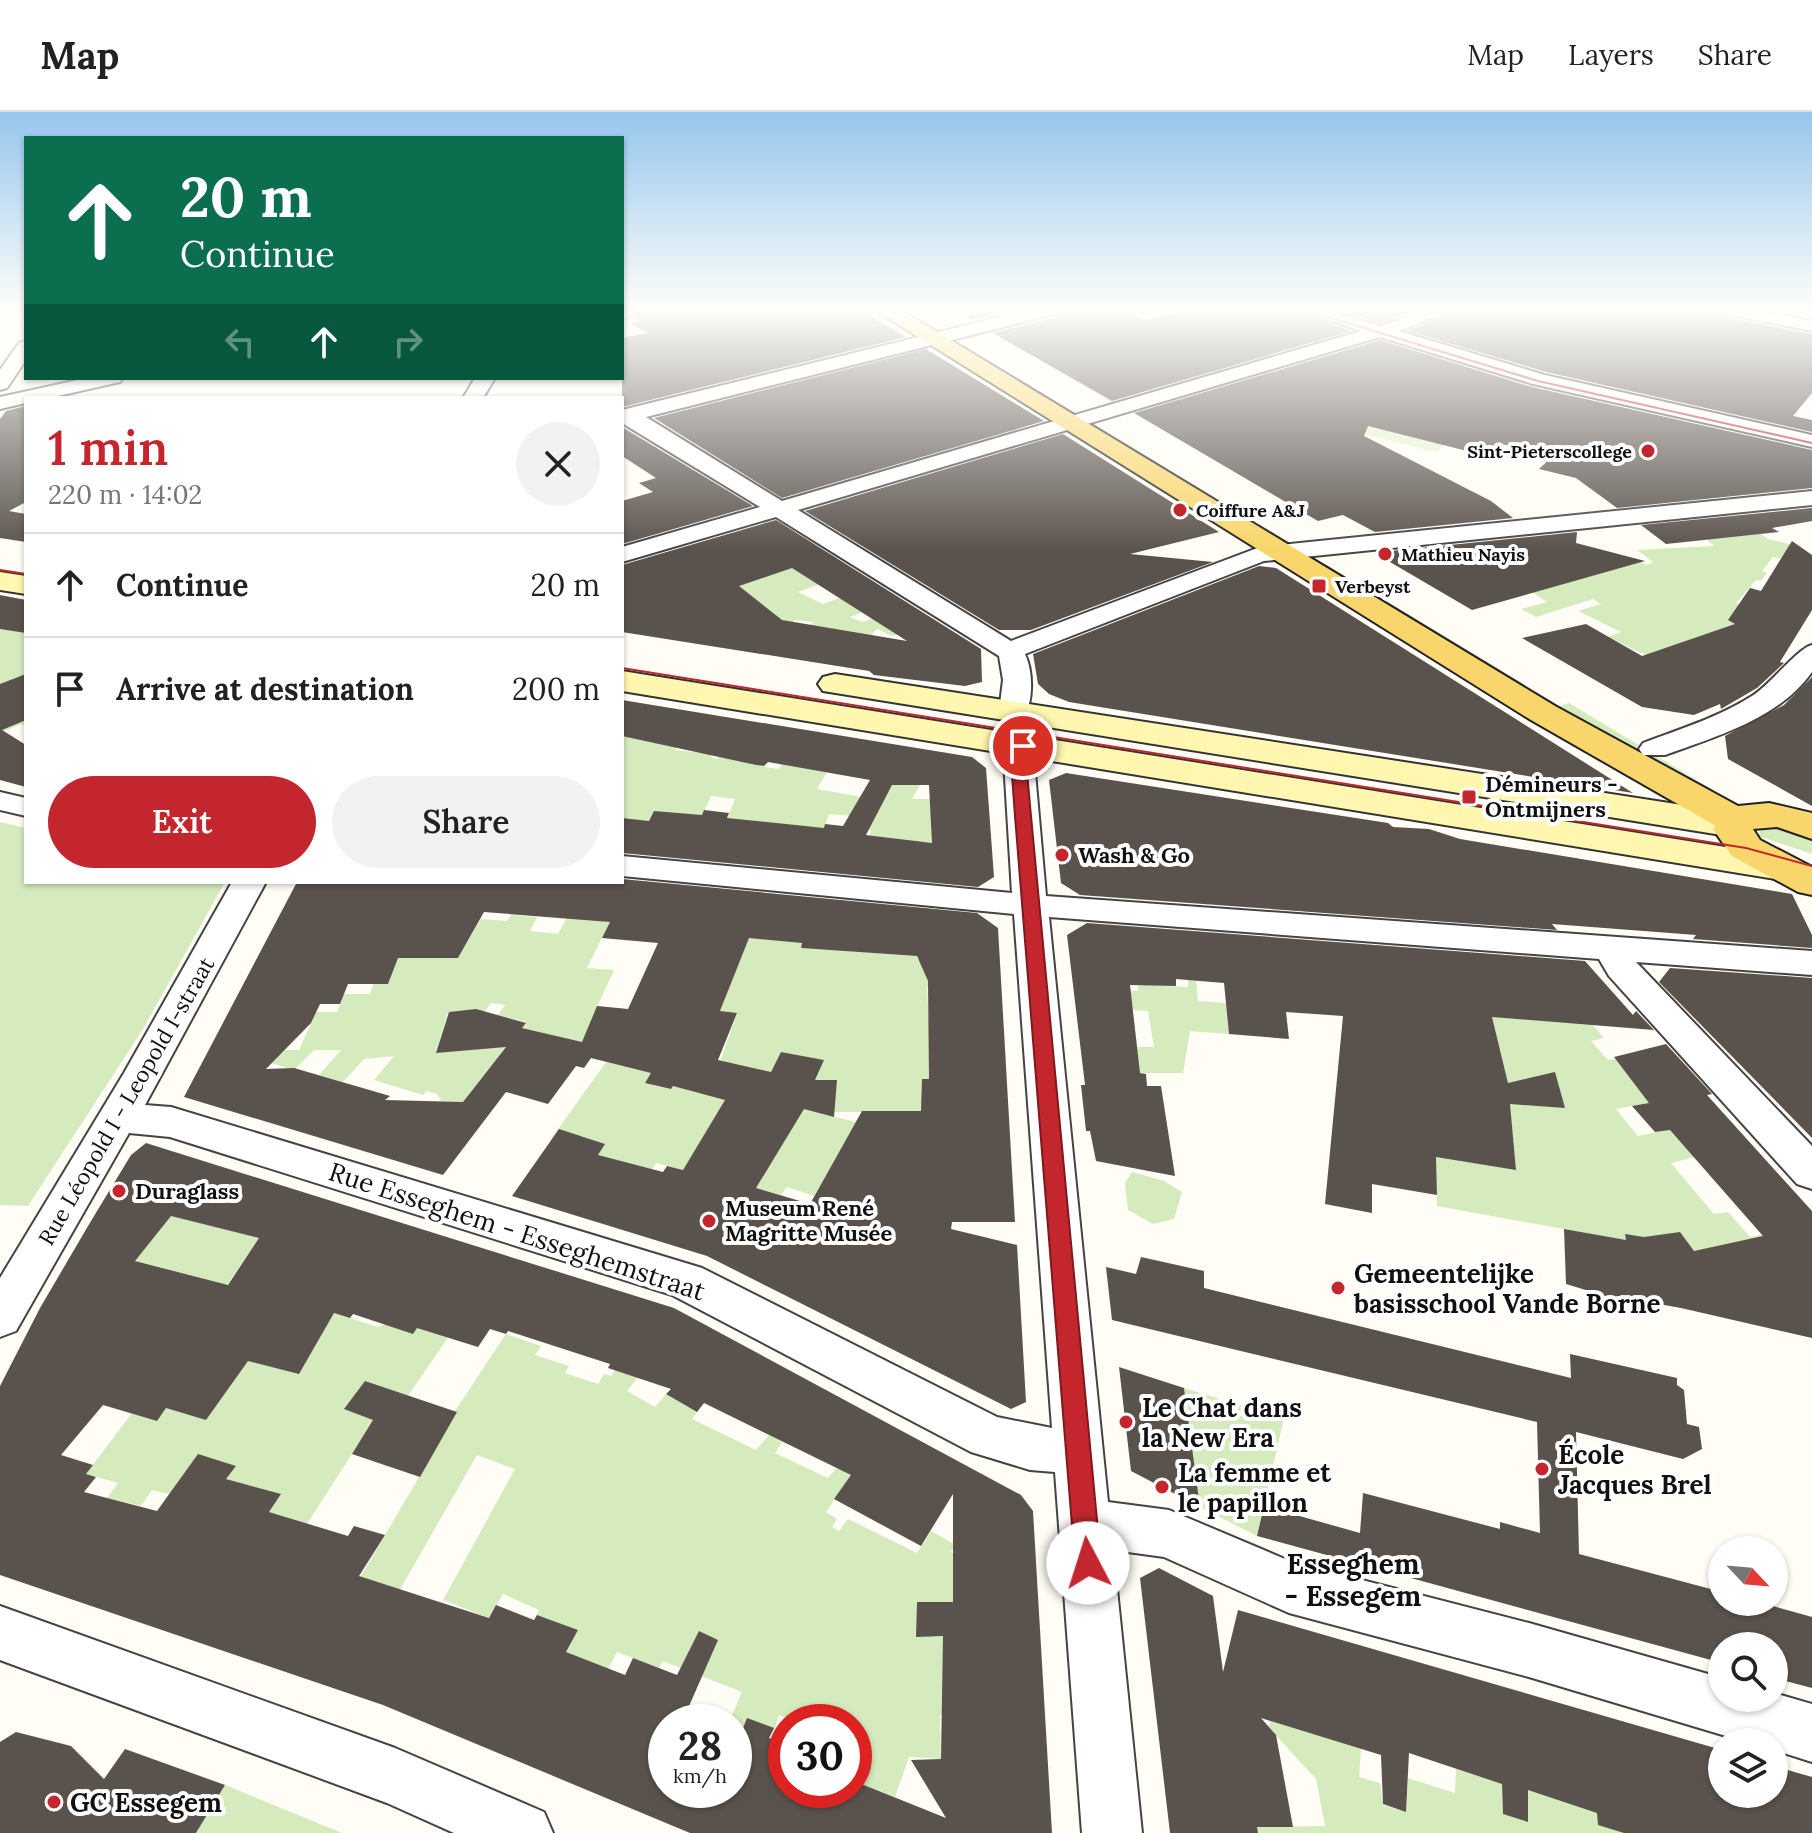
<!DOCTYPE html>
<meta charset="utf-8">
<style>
body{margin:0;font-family:Lora,serif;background:#f2f2f2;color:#222;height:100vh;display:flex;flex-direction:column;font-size:30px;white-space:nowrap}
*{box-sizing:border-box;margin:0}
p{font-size:26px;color:#767676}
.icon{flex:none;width:44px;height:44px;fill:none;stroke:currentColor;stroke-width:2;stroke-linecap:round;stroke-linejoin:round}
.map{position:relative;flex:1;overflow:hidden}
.side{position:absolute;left:24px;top:284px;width:600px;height:488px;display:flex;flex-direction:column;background:#fff;border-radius:0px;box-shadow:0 2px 6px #0004}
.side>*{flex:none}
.hud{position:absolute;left:24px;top:24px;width:600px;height:244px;border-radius:0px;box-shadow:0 2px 6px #0004;background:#0b6e4f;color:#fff;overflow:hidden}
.needle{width:52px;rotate:116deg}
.fabs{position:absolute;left:1708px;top:1424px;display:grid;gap:16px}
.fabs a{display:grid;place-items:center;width:80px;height:80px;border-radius:50%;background:#fff;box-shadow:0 2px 6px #0004;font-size:40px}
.speed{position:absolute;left:648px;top:1592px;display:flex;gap:16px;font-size:40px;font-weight:700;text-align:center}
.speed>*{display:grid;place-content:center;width:104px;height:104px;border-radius:50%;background:#fff;box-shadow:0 2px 6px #0004;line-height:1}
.speed small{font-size:20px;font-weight:400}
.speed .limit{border:12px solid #d22;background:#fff;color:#111}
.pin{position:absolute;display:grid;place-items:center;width:68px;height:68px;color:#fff;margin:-34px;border:4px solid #fff;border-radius:50%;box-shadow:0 2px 8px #0007}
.me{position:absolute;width:88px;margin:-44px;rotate:355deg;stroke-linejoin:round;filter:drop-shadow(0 0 6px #0008)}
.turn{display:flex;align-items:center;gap:28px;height:168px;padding:0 24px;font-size:36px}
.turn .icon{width:104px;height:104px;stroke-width:2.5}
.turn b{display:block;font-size:56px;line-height:68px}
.lanes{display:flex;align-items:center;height:76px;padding:0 24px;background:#0003;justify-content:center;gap:40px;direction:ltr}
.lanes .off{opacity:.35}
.round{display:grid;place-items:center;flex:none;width:84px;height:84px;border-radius:42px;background:#f2f2f2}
.overview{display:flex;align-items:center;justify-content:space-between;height:136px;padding:0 24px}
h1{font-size:48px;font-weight:600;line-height:60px;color:#c4262e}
.action{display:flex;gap:16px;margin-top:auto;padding:16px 24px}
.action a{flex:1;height:92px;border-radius:48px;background:#c4262e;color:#fff;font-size:32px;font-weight:600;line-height:92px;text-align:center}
.action a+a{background:#f2f2f2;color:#222}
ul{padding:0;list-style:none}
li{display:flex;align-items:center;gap:24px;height:104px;padding:0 24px;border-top:2px solid #e0e0e0}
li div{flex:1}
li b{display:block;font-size:30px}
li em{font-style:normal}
header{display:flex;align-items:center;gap:48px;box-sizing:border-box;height:112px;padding:0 40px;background:#fff;border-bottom:2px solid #e0e0e0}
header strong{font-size:38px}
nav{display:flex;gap:44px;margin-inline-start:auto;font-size:28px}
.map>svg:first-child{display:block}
.green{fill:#d5ebbd}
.pitch{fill:#e6f2cf}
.building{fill:#5a524d;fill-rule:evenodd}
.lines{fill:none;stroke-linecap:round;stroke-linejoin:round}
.street-casing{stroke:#444;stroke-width:4}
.secondary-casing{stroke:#333;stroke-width:4}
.primary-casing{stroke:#222;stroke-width:4}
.street{fill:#fff;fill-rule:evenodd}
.secondary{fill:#fff6b0;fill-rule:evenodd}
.primary{fill:#f9d66b;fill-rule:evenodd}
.tram{stroke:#c4262e;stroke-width:2}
.route{fill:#c4262e;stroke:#7f191e;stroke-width:2}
.poi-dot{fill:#c4262e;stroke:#fff;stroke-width:3}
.labels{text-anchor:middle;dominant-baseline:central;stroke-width:8;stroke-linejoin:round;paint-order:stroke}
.far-poi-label{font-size:18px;font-weight:bold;fill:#111;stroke:#fff;text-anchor:start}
.poi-label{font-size:22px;font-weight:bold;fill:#111;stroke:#fff;text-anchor:start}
.street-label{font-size:22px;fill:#111;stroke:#fff}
.near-street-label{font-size:26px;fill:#111;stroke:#fff}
.near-poi-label{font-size:26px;font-weight:bold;fill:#111;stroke:#fff;text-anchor:start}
.near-neighbourhood-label{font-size:28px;font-weight:bold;fill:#111;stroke:#fff}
</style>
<header>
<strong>Map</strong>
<nav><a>Map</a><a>Layers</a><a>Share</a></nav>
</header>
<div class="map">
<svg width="1812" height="1721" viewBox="0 0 1812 1721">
<rect width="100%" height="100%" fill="#fffdf5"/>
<!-- green -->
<g class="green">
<polygon points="1755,418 1768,427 1802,435 1788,448 1773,445 1762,459 1767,461 1761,469 1756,468 1736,491 1746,494 1755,507 1665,552 1608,525 1621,520 1578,499 1601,492 1593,487 1536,505 1521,497 1547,490 1532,480 1641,450 1647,453 1653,450 1637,438 1714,434 1706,427"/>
<polygon points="776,443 820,472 798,480 823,492 848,483 867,498 850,505 862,510 880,504 905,520 892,524 877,517 867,527 807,519 813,510 795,508 790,514 622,482"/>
<polygon points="1327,453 1560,594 1569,591 1713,678 1704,682 1678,669 1320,455"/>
<polygon points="26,516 26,615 21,612 0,621 0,517"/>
<polygon points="630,617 677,634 675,638 713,642 711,645 717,647 723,639 750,652 778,657 782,652 827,660 817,677 883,689 898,663 906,671 920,673 912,687 930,687 948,737 897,732 897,727 870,723 871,718 849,715 852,704 829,702 823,720 727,707 735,687 711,684 700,709 654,699 649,709 622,707 622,627"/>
<polygon points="0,710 26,716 26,770 225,770 143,917 28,1094 0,1093"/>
<polygon points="1776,714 1812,729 1812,742 1758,724 1761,716"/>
<polygon points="511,803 537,805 530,819 558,822 567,805 610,810 587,856 614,858 591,908 591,933 523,916 526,910 498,903 505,893 491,891 485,899 448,900 436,940 514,924 463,990 441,989 437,982 427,979 423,983 374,968 394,944 364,947 343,970 319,963 341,938 314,938 294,958 271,951 285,938 299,938 316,900 337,900 344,882 370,882 376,865 334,846 458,846 481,807 507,809"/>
<polygon points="748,825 802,831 801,836 917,844 917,847 923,848 931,875 927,875 929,915 1004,916 1006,953 929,953 929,967 922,967 922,1000 829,1000 827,1003 856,1010 814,1084 787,1075 781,1083 750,1074 706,1021 683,1058 656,1051 651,1059 595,1048 604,1032 582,1024 574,1034 551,1027 606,950 652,960 645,971 670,977 678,966 725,987 721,996 823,948 781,940 771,960 717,958 737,902 720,899"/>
<polygon points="1138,858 1168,874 1188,875 1188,866 1196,866 1198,889 1226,891 1229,922 1190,919 1183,961 1137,961 1135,935 1154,935 1148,899 1133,898 1128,879 1138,879"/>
<polygon points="1491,902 1560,910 1587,906 1604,926 1591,929 1608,948 1617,947 1640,979 1644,978 1654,990 1616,997 1638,1024 1727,1006 1695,1045 1671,1051 1714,1102 1728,1100 1750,1125 1768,1121 1794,1151 1690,1140 1437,1094 1434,955 1469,1050 1516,1057 1507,966"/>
<polygon points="1132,1060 1164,1069 1182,1080 1174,1107 1153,1112 1128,1098 1125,1071"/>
<polygon points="171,1104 259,1126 227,1173 132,1148"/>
<polygon points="432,1194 463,1204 388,1313 373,1309 307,1412 269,1400 280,1383 226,1367 235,1354 221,1349 169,1382 152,1378 141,1394 107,1386 118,1371 86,1362 141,1289 206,1307 168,1258 334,1201 378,1215"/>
<polygon points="506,1222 541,1234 535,1243 569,1254 565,1261 598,1272 604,1262 611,1264 615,1258 654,1245 627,1279 655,1295 666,1282 697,1300 692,1307 756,1338 769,1323 782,1330 775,1341 828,1366 837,1355 851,1363 826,1400 837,1407 832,1415 839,1419 848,1407 917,1441 931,1419 956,1433 951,1440 958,1444 953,1490 917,1490 943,1515 956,1604 940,1603 941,1647 909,1645 895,1685 854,1669 854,1610 797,1610 779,1603 774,1617 742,1618 729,1610 742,1580 663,1549 659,1556 617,1540 597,1579 555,1562 578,1518 537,1503 539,1498 503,1482 489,1506 443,1488 515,1357 477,1343 394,1488 354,1476 439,1331 435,1329"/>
<polygon points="1184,1276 1284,1306 1257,1424 1200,1395"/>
<polygon points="1271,1597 1361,1637 1359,1665 1380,1671 1383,1693 1406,1700 1408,1666 1455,1681 1456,1657 1502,1671 1503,1702 1528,1709 1528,1678 1596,1693 1624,1721 1258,1721 1257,1715 1325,1714 1316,1667 1269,1616"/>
<polygon points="225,1673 342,1721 196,1721"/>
</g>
<!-- pitch -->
<polygon class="pitch" points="1365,301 1457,323 1436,340 1343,317"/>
<!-- building -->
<g class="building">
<polygon points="647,198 860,198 906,225 622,295 622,226 648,221 630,211 640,209 633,205"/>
<polygon points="955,198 1016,198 973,208"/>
<polygon points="1061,198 1121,198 1146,208 1188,198 1298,198 1351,219 1112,289 993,221 1056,205"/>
<polygon points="1338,198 1418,198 1380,211"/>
<polygon points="1456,198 1718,198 1729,206 1812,222 1812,281 1793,304 1812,308 1812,320 1546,260 1408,219"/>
<polygon points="1380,228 1532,275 1812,338 1812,376 1617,396 1576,366 1539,357 1553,344 1497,331 1483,343 1368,314 1364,324 1491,389 1513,406 1375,420 1343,403 1318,409 1134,301"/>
<polygon points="926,237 1044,309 782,386 654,306"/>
<polygon points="26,294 26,390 9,399 26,402 26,430 0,426 0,307 6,299"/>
<polygon points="622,315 753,394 622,432 622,389 653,380 639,371 656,366 622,344"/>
<polygon points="1063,322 1219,420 1130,442 1213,450 1031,518 999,518 805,399"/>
<polygon points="1812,396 1812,409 1772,416 1779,420 1666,432 1641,413"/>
<path d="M776,408L981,537L982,570L965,574L874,563L869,559L622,520V453ZM792,456L907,529L782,508L739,474Z"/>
<polygon points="1577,420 1576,431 1645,449 1472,498 1378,443 1381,440"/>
<polygon points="1792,429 1812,443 1812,498 1780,550 1784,551 1757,576 1721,597 1720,592 1694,603 1642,595 1522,526 1586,512 1642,544 1735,512 1728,508 1750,476 1761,479"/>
<polygon points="1259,454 1276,456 1633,681 1069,590 1049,582 1038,572 1033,542"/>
<polygon points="0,483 26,488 26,521 0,517"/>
<polygon points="26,562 26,608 2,618 26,633 26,675 0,668 0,572"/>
<polygon points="1812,565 1812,694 1728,647 1725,624 1784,593"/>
<path d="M622,588L972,645L986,656L994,765L978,775L622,741V706L649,709L654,699L702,703L704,698L729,701L727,706L824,716L825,712L843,714L870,668L768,650L764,654L756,653L622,624ZM892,673H929L932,731L866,723Z"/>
<polygon points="1066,661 1388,711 1393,715 1429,717 1460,727 1792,782 1812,823 1812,836 1693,827 1696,823 1552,812 1557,818 1080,783 1061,771 1049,668"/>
<path d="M622,767L977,801L998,816L1015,1110H952L951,1117L1017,1133L1026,1290L1011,1297L707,1144L512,1084L559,1017L605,1032L598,1043L663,1060L667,1054L683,1058L725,988L673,974L671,977L645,971L651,961L591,946L584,956L576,954L548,992L506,980L443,1063L184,985L297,770H622ZM484,800L610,810L602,826L658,831L628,897L597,894L582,930L522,916L526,911L476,897L449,900L436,941L506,935L463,990L385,988L390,984L294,956L266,957L311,911L320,892H340L348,872H388L398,846H458ZM749,826L802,831L801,836L917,844L928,869L929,967H922L921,999H862L810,1092L756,1076L804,997L834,1005L837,968H815L824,948L781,940L771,960L718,948L737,901L720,899Z"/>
<polygon points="1087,811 1585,849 1633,903 1636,899 1654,918 1492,905 1508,971 1555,960 1565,996 1510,992 1516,1058 1436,1045 1437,1083 1372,1072 1372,1101 1325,1092 1343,904 1286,900 1289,927 1229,922 1224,871 1176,867 1176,874 1130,873 1140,961 1146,962 1147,974 1161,974 1175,1064 1096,1049 1090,1019 1086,1019 1081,973 1085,973 1067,823"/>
<polygon points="1670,856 1812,866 1812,1026 1659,870"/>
<polygon points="1666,932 1712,982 1707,983 1812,1099 1812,1226 1681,1196 1636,1188 1635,1193 1566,1172 1564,1117 1626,1128 1625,1122 1644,1125 1680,1120 1694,1139 1763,1124 1670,1018 1655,1020 1632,994 1649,991 1614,945"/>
<path d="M146,1031L674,1196L1021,1383L1033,1399L1052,1721H690L383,1593L0,1463V1274L40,1196L91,1109L131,1043ZM171,1104L259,1126L228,1173L135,1149ZM334,1201L350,1206L353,1202L413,1222L417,1216L478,1235L490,1217L506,1222L508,1219L610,1252L608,1256L671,1277L666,1282L697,1300L704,1291L851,1363L834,1387L921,1434L953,1382V1490H917L916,1525L943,1524L941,1647L911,1648L946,1706L854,1669V1678H786V1632L769,1626L774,1616L747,1606L743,1616L734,1612V1678H666V1610H682L718,1528L699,1519L677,1563L633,1546L625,1563L566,1540L578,1518L537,1503L534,1508L496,1493L489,1506L359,1464L385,1423L354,1414L348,1424L269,1400L281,1382L226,1367L236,1354L198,1342L157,1399L84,1380L96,1365L86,1362L93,1353L61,1343L103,1293L157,1309L166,1296L206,1308L248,1249L299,1262Z"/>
<polygon points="1141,1145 1204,1159 1204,1176 1571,1266 1570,1242 1677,1266 1677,1273 1684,1278 1687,1312 1699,1315 1702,1337 1683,1347 1576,1320 1579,1442 1722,1480 1722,1490 1758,1490 1812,1505 1812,1576 1774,1566 1774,1534 1722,1534 1722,1551 1257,1424 1264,1394 1360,1421 1363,1381 1500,1417 1500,1410 1540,1421 1537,1310 1112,1208 1106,1155 1136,1162"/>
<polygon points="1119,1255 1184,1276 1200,1395 1131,1359"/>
<polygon points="365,1269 457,1300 420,1365 352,1342 373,1308 344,1297"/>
<polygon points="1159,1456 1213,1484 1223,1560 1238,1498 1722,1638 1722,1682 1774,1682 1774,1654 1812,1665 1812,1721 1624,1721 1598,1713 1597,1701 1528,1678 1528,1710 1503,1702 1502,1672 1409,1641 1406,1700 1383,1692 1381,1643 1261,1606 1276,1623 1293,1715 1257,1715 1258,1721 1170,1721 1140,1466"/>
<polygon points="16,1620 71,1634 104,1667 125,1637 225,1673 196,1721 0,1721 0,1630"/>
</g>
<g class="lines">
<defs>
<g id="street">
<polygon points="622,198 644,198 622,206"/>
<path d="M1028,198H1058L1055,202L646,305L782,389L1361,219L1301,198H1328L1380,214L1427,198H1453L1399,219L1545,263L1812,323V335L1533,272L1380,225L798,398L1011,529L1260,435L1812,379V393L1264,449L1025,542C1033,559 1034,590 1023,606H1003L999,600L1003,568L999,544L776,405L622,450V435L760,395L622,311V298Z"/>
<polygon points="1721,198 1757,198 1812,209 1812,219 1730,203"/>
<polygon points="26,229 26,248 7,276 0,278 0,258 19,231"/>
<polygon points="87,266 123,266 120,270 49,286 26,286 26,291 0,297 0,285"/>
<polygon points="475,266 495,266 483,286 463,286"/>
<path d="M1812,533V560C1779,607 1715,625 1665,643H1643L1639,637L1643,631C1680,617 1719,605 1752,584C1770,573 1798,536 1812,533Z"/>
<polygon points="1023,625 1033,628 1038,634 1034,649 1046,784 1812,839 1812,863 1636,850 1812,1034 1812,1077 1797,1072 1609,864 1599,847 1049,805 1108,1390 1169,1398 1292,1450 1529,1511 1722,1566 1722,1586 1774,1586 1774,1581 1812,1592 1812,1650 1774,1638 1774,1630 1746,1630 1529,1565 1289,1501 1164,1445 1113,1438 1142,1721 1082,1721 1055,1360 1030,1358 971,1340 672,1183 170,1025 129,1021 16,1219 0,1225 0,1166 124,961 232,770 266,770 145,993 171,995 702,1156 997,1305 1052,1316 1014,802 622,764 622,744 1012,781 1004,649 1013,628"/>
<polygon points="0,680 26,686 26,704 0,698"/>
<polygon points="0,1494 395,1636 544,1700 553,1721 454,1721 387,1691 0,1548"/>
</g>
<g id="secondary">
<polygon points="0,460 26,464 26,482 0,478"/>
<polygon points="622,559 1782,744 1796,747 1802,756 1796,765 1782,768 622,579"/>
<polygon points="835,562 1734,701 1748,705 1753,713 1748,721 1734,725 823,579 818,572 823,565"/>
</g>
<polygon id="primary" points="875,198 901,198 1555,594 1738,694 1769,691 1812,701 1812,727 1777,715 1753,717 1760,728 1812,755 1812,783 1798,780 1732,744 1713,717 1716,714 1531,608"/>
</defs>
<!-- street casing -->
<use href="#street" class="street-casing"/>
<!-- secondary casing -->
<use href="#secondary" class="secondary-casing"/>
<!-- primary casing -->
<use href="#primary" class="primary-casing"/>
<!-- street -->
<use href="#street" class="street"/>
<!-- secondary -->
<use href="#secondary" class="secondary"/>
<!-- primary -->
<use href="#primary" class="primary"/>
<!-- tram -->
<g class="tram">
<polyline points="1305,198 1538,269 1812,331"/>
<polyline points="0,458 26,462"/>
<polyline points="622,556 1746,736 1812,754"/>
</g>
</g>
<!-- sky -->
<linearGradient id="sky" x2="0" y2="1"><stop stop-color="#95c6ee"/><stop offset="0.45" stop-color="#fffefa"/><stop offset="1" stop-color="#fffefa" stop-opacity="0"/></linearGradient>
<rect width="1812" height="439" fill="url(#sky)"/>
<!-- route -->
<polygon class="route" points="1023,630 1031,634 1026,649 1031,704 1101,1451 1097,1460 1088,1464 1079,1460 1075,1451 1015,704 1011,649 1016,634"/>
<!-- markers -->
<g class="poi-dot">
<circle cx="1648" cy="339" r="8"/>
<circle cx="1180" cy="398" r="8"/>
<circle cx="1385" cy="442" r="8"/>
<rect x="1311" y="466" width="16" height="16" rx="4"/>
<rect x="1461" y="677" width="16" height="16" rx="4"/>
<circle cx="1062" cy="743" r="8"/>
<circle cx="119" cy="1079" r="8"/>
<circle cx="709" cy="1109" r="8"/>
<circle cx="1338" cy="1176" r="8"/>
<circle cx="1126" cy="1310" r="8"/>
<circle cx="1542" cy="1357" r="8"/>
<circle cx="1162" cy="1375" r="8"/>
<circle cx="54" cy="1690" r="8"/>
</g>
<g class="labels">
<!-- far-poi labels -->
<g class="far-poi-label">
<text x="1632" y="339" text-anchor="end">Sint-Pieterscollege</text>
<text x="1196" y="398">Coiffure A&amp;J</text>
<text x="1401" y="442">Mathieu Nayis</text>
<text x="1335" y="474">Verbeyst</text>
</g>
<!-- poi labels -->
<g class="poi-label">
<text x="1485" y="672">Démineurs -<tspan x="1485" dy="25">Ontmijners</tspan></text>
<text x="1078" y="743">Wash &amp; Go</text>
<text x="135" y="1079">Duraglass</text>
<text x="725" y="1096">Museum René<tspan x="725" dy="25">Magritte Musée</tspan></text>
</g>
<!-- street labels -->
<g class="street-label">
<text transform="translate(126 989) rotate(-60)">Rue Léopold I - Leopold I-straat</text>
</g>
<!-- near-street labels -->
<g class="near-street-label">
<text transform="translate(517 1119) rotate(18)">Rue Esseghem - Esseghemstraat</text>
</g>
<!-- near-poi labels -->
<g class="near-poi-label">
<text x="1354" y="1161">Gemeentelijke<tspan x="1354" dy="30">basisschool Vande Borne</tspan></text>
<text x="1142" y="1295">Le Chat dans<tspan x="1142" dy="30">la New Era</tspan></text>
<text x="1558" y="1342">École<tspan x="1558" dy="30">Jacques Brel</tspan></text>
<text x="1178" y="1360">La femme et<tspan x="1178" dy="30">le papillon</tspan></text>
<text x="70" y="1690">GC Essegem</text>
</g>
<!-- near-neighbourhood labels -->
<g class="near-neighbourhood-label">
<text x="1353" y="1452">Esseghem<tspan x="1353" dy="32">- Essegem</tspan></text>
</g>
</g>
</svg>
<div class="fabs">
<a><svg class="needle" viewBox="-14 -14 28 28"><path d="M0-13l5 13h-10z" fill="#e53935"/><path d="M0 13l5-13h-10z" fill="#767676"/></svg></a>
<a><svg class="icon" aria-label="search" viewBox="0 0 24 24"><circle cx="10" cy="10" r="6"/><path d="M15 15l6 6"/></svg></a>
<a><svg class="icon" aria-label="layers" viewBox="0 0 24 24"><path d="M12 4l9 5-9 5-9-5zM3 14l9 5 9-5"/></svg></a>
</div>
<div class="speed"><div>28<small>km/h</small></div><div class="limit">30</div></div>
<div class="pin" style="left:1023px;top:634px;background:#d93025"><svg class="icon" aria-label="arrive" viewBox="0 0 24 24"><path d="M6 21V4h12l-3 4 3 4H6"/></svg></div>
<svg class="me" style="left:1088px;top:1451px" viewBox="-20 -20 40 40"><circle r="19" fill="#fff"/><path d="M0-13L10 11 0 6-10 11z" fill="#c4262e"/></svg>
<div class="hud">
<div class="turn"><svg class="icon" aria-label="ahead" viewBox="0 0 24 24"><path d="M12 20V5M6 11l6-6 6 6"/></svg><div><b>20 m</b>Continue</div></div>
<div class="lanes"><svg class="icon off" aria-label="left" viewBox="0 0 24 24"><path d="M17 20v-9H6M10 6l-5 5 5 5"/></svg><svg class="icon" aria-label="ahead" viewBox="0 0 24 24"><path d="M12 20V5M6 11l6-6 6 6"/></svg><svg class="icon off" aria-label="right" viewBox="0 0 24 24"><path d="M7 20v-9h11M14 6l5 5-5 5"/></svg></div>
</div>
<section class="side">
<div class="overview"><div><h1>1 min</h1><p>220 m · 14:02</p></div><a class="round"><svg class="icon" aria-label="close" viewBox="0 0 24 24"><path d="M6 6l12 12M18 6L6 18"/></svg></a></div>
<ul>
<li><svg class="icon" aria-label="ahead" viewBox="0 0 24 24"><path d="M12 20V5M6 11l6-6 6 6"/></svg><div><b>Continue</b></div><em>20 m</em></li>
<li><svg class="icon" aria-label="arrive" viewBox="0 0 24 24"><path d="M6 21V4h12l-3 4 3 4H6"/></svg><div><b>Arrive at destination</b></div><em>200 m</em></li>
</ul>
<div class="action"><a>Exit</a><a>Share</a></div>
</section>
</div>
